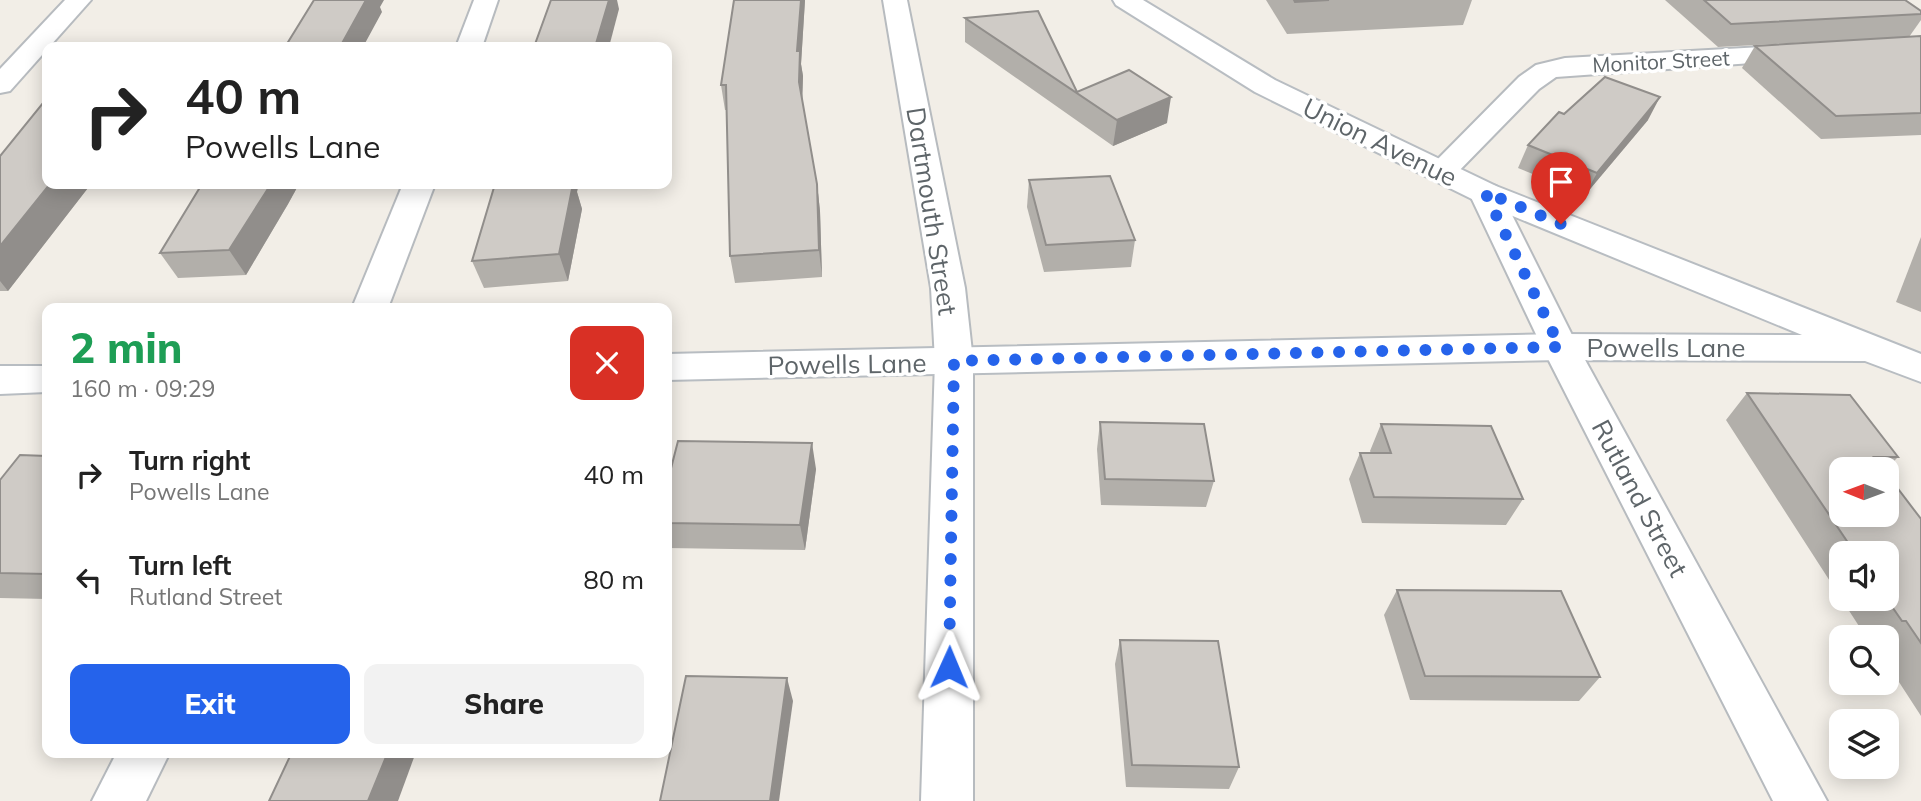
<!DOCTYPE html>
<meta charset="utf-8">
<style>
body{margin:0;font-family:Mulish,sans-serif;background:#f2f2f2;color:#222;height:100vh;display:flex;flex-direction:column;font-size:26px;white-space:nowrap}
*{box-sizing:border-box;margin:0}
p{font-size:23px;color:#767676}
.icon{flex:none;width:38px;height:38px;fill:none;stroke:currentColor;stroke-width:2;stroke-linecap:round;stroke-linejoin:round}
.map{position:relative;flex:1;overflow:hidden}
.panel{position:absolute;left:42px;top:303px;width:630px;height:455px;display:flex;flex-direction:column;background:#fff;border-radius:14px;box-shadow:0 4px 18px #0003}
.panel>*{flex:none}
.guide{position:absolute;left:42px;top:42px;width:630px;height:147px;border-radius:14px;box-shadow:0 4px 18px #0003;background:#fff;color:#222;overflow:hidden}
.needle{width:46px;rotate:271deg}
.controls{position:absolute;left:1829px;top:457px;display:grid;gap:14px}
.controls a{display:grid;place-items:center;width:70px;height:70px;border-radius:14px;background:#fff;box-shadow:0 4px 18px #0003;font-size:35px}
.pin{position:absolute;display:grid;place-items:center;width:60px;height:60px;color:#fff;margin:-72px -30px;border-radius:50% 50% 50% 0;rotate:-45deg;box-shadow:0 0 7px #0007}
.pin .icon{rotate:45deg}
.me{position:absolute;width:77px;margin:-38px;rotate:1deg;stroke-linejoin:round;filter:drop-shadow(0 0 5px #0008)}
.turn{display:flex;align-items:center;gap:24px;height:147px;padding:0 28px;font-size:32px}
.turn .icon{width:91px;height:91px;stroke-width:2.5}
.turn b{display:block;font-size:49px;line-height:60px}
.round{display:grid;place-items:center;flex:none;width:74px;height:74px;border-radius:14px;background:#f2f2f2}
.overview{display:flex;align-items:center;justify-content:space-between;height:119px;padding:0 28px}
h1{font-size:42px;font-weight:800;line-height:52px;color:#1e9e55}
.cta{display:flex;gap:14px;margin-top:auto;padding:14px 28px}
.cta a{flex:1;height:80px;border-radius:14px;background:#2563eb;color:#fff;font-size:28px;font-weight:800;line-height:80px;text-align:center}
.cta a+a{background:#f2f2f2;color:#222}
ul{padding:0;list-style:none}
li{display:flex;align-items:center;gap:21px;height:105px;padding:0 28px}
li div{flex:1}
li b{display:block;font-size:26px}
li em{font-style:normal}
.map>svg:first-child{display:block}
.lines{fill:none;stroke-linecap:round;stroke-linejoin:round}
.street-casing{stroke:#b7bbbf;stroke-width:4}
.secondary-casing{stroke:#b8bdc2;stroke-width:4}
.street{fill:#fff;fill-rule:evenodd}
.secondary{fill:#fff;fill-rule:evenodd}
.wall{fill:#b2afaa;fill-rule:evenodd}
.shaded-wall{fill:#918e8b}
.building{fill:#cfcbc6;stroke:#918e8b;stroke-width:2}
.route{stroke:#2563eb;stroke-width:12;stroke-dasharray:0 21.6}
.labels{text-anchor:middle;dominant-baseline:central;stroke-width:7;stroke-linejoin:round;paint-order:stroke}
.far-street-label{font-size:21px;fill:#5e6569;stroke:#fff}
.street-label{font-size:26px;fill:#5e6569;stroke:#fff}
</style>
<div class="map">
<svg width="1921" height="801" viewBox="0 0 1921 801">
<rect width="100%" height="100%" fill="#f2eee7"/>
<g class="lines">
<defs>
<g id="street">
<polygon points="65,0 91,0 10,91 0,93 0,69"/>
<polygon points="474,0 498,0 482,47 456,47"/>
<polygon points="883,0 907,0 965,288 973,361 973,801 921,801 935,361 931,288"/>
<polygon points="1800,45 1809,47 1813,53 1809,59 1556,77 1539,89 1452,178 1441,180 1430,178 1426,171 1519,77 1536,65 1565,58"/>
<polygon points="403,184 435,184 388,308 352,308"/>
<polygon points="1485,184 1496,186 1501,193 1578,347 1827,801 1773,801 1542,347 1469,193 1474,186"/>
<polygon points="117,752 170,752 146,801 92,801"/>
</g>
<g id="secondary">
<polygon points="1113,0 1143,0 1275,80 1496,186 1921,354 1921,382 1865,361 1560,360 667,380 667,354 1560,334 1802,335 1474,200 1255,92 1116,5"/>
<polygon points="0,366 47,366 47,392 0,394"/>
</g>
</defs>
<!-- street casing -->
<use href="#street" class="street-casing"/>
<!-- secondary casing -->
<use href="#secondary" class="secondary-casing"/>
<!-- street -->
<use href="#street" class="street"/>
<!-- secondary -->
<use href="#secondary" class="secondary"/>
</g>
<!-- wall -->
<g class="wall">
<polygon points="733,0 805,0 801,64 803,76 802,101 817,184 820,211 822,277 735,283 730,256 727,110 725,110 721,85 733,6"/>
<polygon points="1266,0 1472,0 1463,25 1287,34"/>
<polygon points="1665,0 1905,0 1921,11 1921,20 1909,37 1718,47"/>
<polygon points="965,18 1077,92 1167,123 1113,146 965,42"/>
<polygon points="1921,36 1921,135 1821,139 1742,68 1755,46"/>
<polygon points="1564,114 1648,120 1585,195 1518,168 1528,145"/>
<polygon points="0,156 47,184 91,184 8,291 0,291"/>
<polygon points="1029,180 1135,240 1131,267 1044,272 1027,207"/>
<polygon points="202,184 299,184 288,204 246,275 178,278 160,253"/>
<polygon points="577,192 582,209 568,281 484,288 472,261"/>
<polygon points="1921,237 1921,312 1896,302"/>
<path d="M1747,393L1898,457L1886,469H1841L1921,519V716L1886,662V637H1866L1726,420ZM1841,553H1886V598H1841Z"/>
<polygon points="1100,422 1214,481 1206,507 1101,505 1097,449"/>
<polygon points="1381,424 1523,499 1506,525 1362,523 1349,479 1360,453 1371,453 1370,451"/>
<polygon points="47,456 47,599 0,598 0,480"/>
<polygon points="816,469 805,550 667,548 667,484"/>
<polygon points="1397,590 1600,677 1579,701 1410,700 1384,615"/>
<polygon points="1120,640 1239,767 1229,789 1126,787 1115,664"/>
</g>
<!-- shaded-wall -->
<g class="shaded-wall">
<polygon points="366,0 384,0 380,7 382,12 363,47 340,47"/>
<polygon points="609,0 617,0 619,9 609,47 595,47"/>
<polygon points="801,0 805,0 801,64 803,76 802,107 799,82 797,51"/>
<polygon points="1171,97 1167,123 1113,146 1117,120"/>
<polygon points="1660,97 1648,120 1585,195 1597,173"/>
<polygon points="50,184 91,184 8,291 0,281 0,246"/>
<polygon points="271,184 299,184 288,204 246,275 229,250"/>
<polygon points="563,184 579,184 577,192 582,209 568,281 559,254"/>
<polygon points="817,184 820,211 822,277 819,250"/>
<polygon points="812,443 816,469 805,550 800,525"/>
<polygon points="787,678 793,701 779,801 770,801"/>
<polygon points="388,752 416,752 398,801 368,801"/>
</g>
<!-- building -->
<g class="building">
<polygon points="314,0 366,0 340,47 285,47"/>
<polygon points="551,0 609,0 595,47 534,47"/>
<polygon points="734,0 801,0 797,51 800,51 799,82 817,184 819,250 730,256 726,85 721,85"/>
<polygon points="1294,0 1329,0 1295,2"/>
<polygon points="1704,0 1905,0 1921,11 1921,14 1731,24"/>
<polygon points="1038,11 1077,92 1129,70 1171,97 1117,120 965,18"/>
<polygon points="1921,36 1921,113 1836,116 1755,46"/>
<polygon points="1605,77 1660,97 1597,173 1528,145 1559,112 1564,114"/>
<polygon points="47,98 47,184 50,184 0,246 0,156"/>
<polygon points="1110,176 1135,240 1046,245 1029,180"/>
<polygon points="202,184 271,184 229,250 160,253"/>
<polygon points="495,184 573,184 559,254 472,261"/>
<polygon points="1747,393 1850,395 1898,457 1874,457 1883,469 1841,469 1841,514 1886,514 1886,473 1921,519 1921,643 1906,621 1902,621 1886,598 1886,553 1855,553"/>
<polygon points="1100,422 1204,424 1214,481 1105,479"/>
<polygon points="1381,424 1491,426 1523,499 1374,497 1360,453 1391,453"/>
<polygon points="678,441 812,443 800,525 667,523 667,484"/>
<polygon points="20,455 47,456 47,574 0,573 0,480"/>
<polygon points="1397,590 1561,591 1600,677 1425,676"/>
<polygon points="1120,640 1218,641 1239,767 1132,765"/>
<polygon points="686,676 787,678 770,801 660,801"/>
<polygon points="292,752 388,752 368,801 269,801"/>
</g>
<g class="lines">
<!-- route -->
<polyline class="route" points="949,667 954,361 1560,347 1485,192 1561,224"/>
</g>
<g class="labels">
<!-- far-street labels -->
<g class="far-street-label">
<text transform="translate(1661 61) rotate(-3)">Monitor Street</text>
</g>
<!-- street labels -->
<g class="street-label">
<text transform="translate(1380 142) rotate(26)">Union Avenue</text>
<text transform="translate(932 211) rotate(81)">Dartmouth Street</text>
<text x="1666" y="347">Powells Lane</text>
<text transform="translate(847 364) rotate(-1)">Powells Lane</text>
<text transform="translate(1640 498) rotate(62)">Rutland Street</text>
</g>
</g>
</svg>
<div class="controls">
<a><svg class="needle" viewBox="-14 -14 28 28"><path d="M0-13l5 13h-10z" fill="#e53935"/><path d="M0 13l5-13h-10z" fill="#767676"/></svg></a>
<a><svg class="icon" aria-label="sound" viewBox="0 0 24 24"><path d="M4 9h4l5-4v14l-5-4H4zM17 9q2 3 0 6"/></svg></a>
<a><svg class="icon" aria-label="search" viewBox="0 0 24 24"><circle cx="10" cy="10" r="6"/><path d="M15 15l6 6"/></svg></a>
<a><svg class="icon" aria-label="layers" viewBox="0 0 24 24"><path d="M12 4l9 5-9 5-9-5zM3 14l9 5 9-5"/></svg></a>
</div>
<div class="pin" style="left:1561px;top:224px;background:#d93025"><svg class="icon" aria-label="arrive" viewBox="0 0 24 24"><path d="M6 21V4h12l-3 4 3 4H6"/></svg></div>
<svg class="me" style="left:949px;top:667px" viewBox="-20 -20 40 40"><path d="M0-17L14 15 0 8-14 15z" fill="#2563eb" stroke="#fff" stroke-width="4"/></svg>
<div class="guide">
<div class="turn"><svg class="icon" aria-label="right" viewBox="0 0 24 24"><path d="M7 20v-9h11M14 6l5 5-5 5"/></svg><div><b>40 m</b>Powells Lane</div></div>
</div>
<section class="panel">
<div class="overview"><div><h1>2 min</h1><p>160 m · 09:29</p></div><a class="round" style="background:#d93025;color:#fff"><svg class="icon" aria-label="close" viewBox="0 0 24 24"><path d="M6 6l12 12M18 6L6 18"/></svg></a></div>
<ul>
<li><svg class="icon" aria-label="right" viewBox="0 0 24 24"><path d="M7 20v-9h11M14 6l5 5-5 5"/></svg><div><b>Turn right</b><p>Powells Lane</p></div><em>40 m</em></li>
<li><svg class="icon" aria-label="left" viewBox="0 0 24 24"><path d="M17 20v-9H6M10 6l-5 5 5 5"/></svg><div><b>Turn left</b><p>Rutland Street</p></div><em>80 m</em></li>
</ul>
<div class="cta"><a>Exit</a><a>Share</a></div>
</section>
</div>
